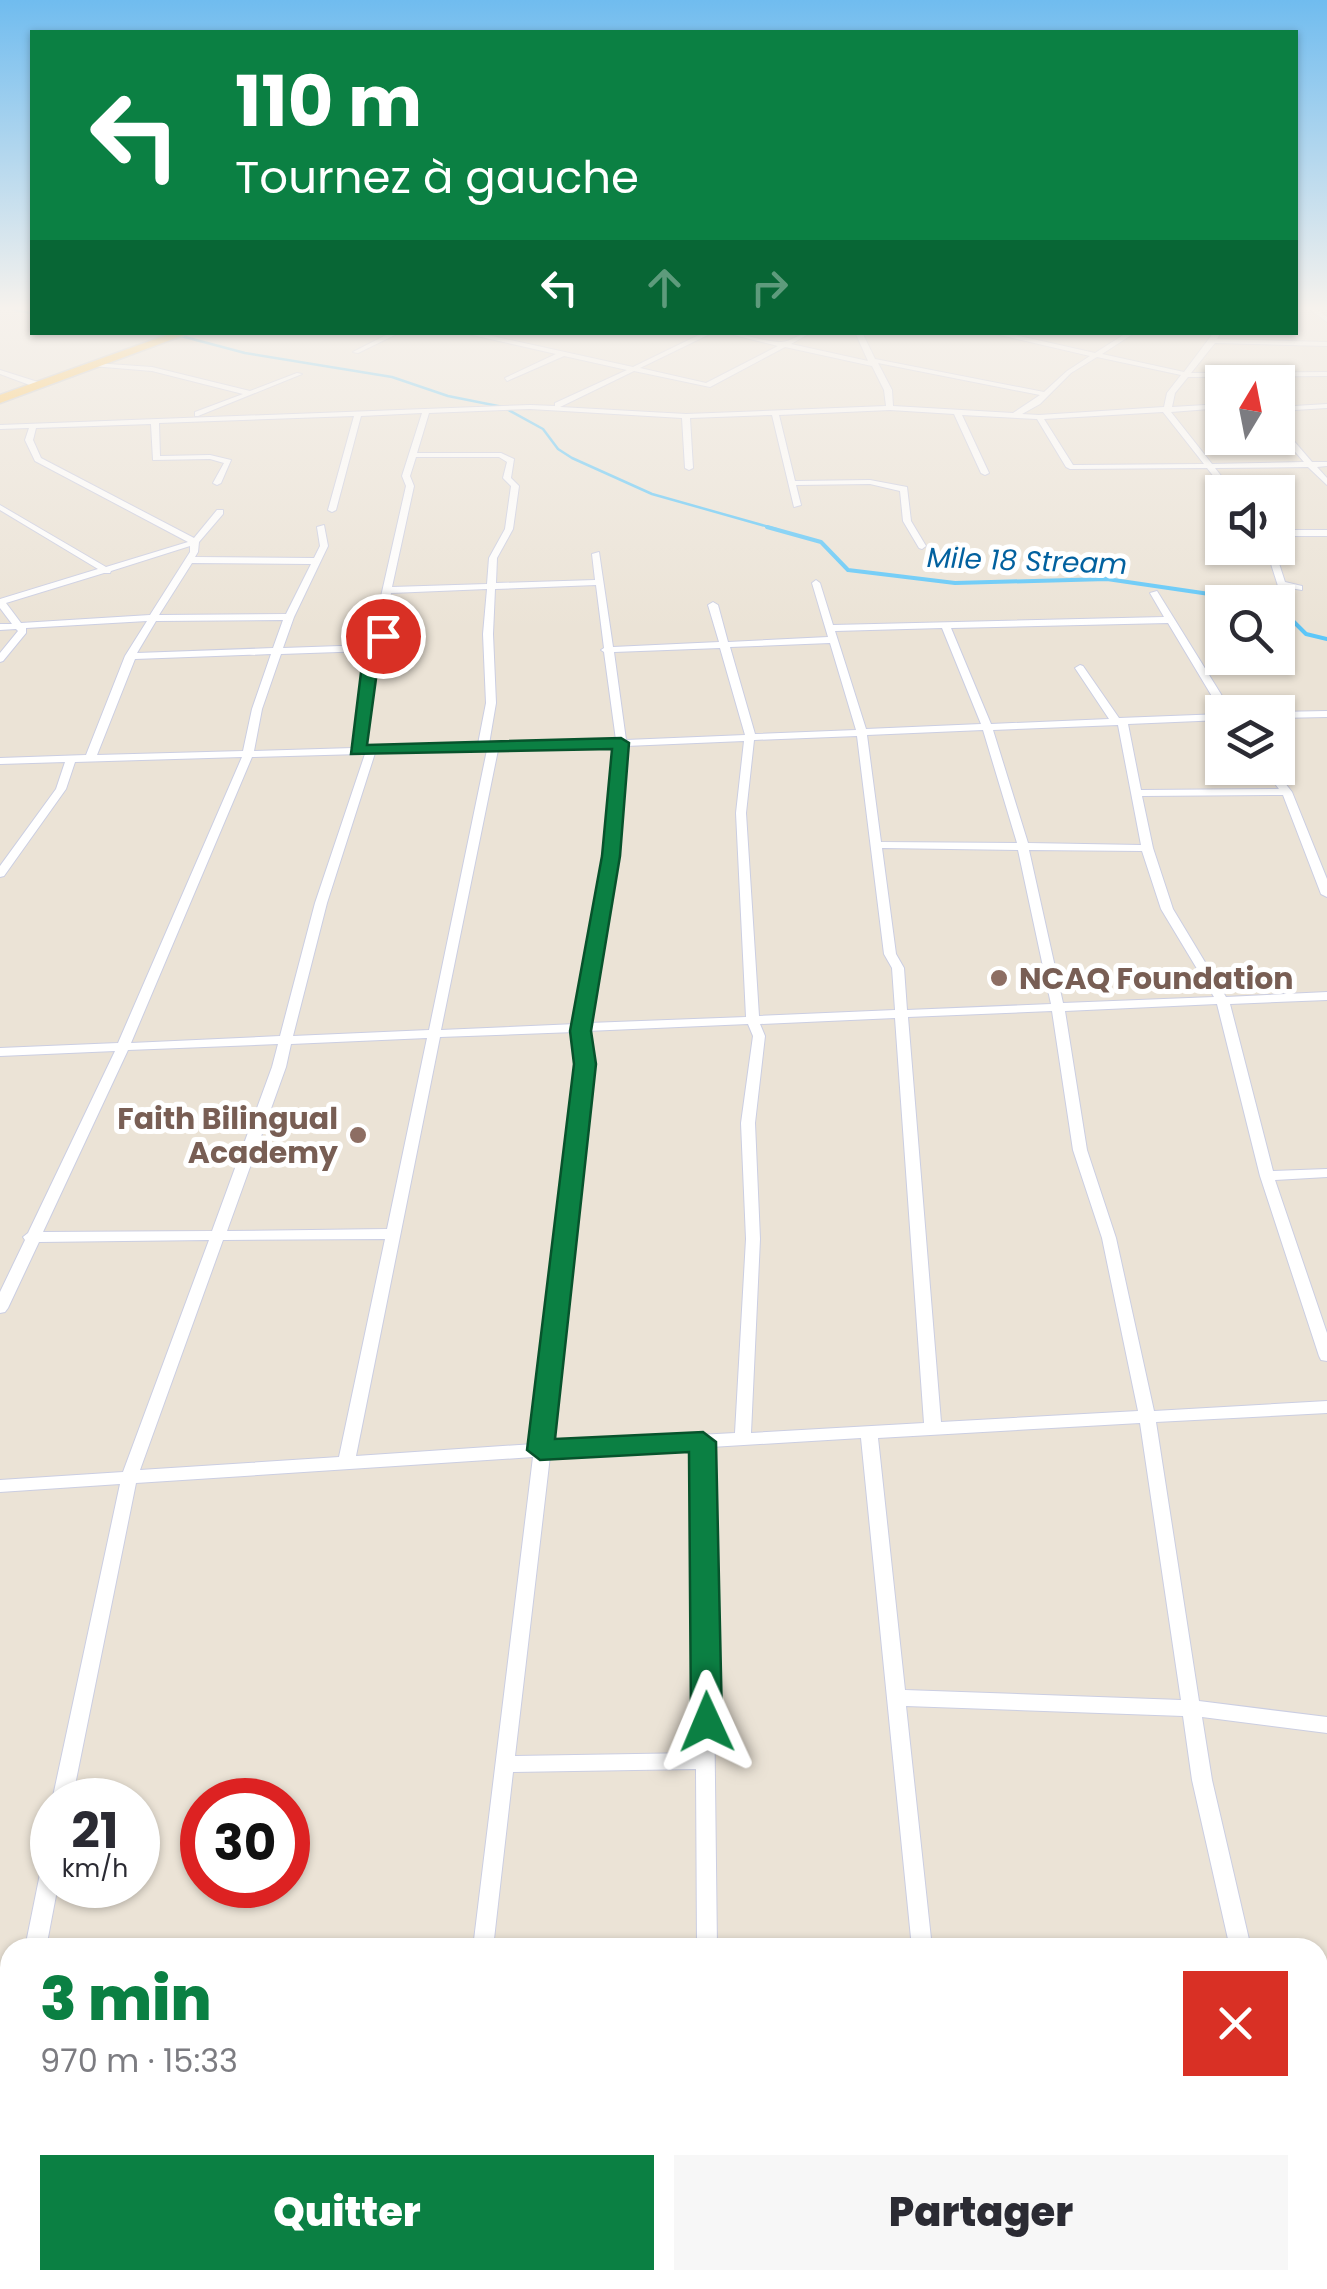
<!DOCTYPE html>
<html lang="fr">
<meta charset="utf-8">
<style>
body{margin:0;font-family:Poppins,sans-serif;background:#f7f7f7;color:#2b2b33;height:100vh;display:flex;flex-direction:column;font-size:38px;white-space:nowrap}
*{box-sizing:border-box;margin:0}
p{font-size:32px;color:#7c7c81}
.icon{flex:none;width:55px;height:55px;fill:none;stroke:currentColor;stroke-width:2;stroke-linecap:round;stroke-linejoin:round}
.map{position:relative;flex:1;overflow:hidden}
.sheet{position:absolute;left:0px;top:1938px;width:1328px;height:352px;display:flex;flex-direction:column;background:#fff;border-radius:30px 30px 0 0;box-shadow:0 2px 8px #0004}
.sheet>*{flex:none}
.banner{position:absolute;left:30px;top:30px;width:1268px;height:305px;border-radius:0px;box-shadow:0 2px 8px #0004;background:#0b8043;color:#fff;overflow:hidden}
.needle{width:65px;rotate:10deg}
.controls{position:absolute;left:1205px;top:365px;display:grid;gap:20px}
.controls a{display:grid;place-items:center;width:90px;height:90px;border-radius:0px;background:#fff;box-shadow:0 2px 8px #0004;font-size:50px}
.speed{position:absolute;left:30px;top:1778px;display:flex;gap:20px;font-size:50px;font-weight:700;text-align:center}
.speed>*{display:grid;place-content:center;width:130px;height:130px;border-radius:50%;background:#fff;box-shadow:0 2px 8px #0004;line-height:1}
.speed small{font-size:25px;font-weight:400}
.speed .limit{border:15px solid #d22;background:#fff;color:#111}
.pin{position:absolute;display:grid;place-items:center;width:85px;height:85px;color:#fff;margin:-42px;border:5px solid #fff;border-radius:50%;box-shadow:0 2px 10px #0007}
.me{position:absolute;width:110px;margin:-55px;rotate:359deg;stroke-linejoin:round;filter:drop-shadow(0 0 8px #0008)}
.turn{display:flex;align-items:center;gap:35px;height:210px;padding:0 40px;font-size:45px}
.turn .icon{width:130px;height:130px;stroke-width:2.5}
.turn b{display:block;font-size:70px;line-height:85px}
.lanes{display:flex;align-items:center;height:95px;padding:0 40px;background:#0003;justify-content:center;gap:50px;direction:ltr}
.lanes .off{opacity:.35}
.round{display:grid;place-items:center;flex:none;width:105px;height:105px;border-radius:0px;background:#f7f7f7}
.headline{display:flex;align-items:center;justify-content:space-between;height:170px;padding:0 40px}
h1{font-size:60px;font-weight:800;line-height:75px;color:#0b8043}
.cta{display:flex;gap:20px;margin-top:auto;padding:20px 40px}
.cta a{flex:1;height:115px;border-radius:0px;background:#0b8043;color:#fff;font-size:40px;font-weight:800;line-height:115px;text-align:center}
.cta a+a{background:#f7f7f7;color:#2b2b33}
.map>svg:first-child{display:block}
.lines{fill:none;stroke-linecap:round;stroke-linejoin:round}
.stream-far1{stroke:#5dc7f9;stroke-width:2.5}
.stream{stroke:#5dc7f9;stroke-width:4}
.minor-casing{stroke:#cbcee2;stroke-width:2}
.trunk-casing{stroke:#c7c7c7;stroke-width:3}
.minor{fill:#fff;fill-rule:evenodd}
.trunk{fill:#fec04c;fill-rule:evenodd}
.route{fill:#0b8043;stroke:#07532c;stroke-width:2.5}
.education-dot{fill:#8d6e63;stroke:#fff;stroke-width:4}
.labels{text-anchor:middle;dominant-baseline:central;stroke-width:10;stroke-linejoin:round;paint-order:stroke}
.far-water-label{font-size:28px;font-style:italic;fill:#02619f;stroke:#fff}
.education-label{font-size:30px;font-weight:bold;fill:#785e54;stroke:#fff;text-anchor:start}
</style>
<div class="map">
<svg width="1327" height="2289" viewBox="0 0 1327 2289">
<rect width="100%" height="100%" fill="#ebe3d6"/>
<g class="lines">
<!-- stream-far1 -->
<g class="stream-far1">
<polyline points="15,310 32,313"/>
<polyline points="181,336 245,353 392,377 448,396 503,407 543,429 558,449 572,458 652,494 776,529"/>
</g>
<!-- stream -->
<g class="stream">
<polyline points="767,527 821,542 848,570 955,583 1107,579 1264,602"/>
<polyline points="1278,606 1306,634 1327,639"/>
</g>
<defs>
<g id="minor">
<polygon points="1309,309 1316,309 1327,317 1327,322"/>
<polygon points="392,332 401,332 358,353 353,352"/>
<path d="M459,332H474L633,367L705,332H714L640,368L706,383L778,346L722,332C742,332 762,342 781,342C792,342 800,332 812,332L791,344L868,361L855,332H862L875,359L1044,392L1067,371L1090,356L987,332H1002L1095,353L1128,332H1136L1102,354L1184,372L1214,332H1221L1217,339L1327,342V346L1215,343L1191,373L1327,372V376L1188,377L1175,393L1172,407L1222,404V408L1171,412L1212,464L1304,462L1278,432V426H1281L1312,462H1327V466L1317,467L1327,478V485L1308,467L1215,468L1234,492H1226L1207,468L1070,469L1066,467L1037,419L962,415L989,473L985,475L981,473L954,414L890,410L779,415L795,481L870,480L907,487L911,521L926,546L922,549L919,548L903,521L900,491L870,484L796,485L801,505L794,507L772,415L690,418L693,468L689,470L685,468L682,418L530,409L429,413L417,453H501L514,459L511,478L519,486L513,529L497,558L496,583L595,580L592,554L599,552L613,647L719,642L708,605L713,602L718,605L728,642L828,637L812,583L816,580L820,583L833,625L1164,617L1150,593L1157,591L1232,712L1222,713L1168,623L951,628L991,724L1109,719L1075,668L1080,665L1083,666L1119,718L1222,714V720L1128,724L1141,790L1279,789L1263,768H1273L1292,792L1327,879V897L1321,894L1283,795L1142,796L1153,848L1173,909L1226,997L1327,992V1000L1230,1004L1273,1171L1327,1169V1177L1275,1180L1327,1333V1361L1321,1360L1319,1356L1260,1176L1217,1004L1065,1011L1087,1150L1116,1238L1154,1411L1327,1401V1413L1156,1422L1199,1701L1327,1717V1733L1202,1717L1212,1780L1251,1948H1230L1192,1780L1183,1716L906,1706L932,1948H912L861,1438L711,1447L717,1948H697L696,1769L513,1772L493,1948H473L533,1457L136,1483L72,1800L52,1801L120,1484L0,1492V1480L123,1472L209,1240L39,1242L8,1308L5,1312L0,1313V1292L25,1240L23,1237L28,1233L115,1051L0,1056V1048L118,1043L242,757L75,762L66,789L4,876L0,877V866L56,789L65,762L0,764V758L86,755L125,656L147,621L26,628V633L3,661L0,662V653L18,631L16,629L0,630V624H12L0,608V599L98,569L0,510V505L106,567L188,542L35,461L25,440L29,428L0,429V425L530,405L555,406V403L627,370L564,356L507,381L505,378L556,354ZM785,347L872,366L884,390L886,406L686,414L560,407L634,371L710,387ZM1097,357L1181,375L1167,393L1164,407L1039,415L1022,414L1040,404L1071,373ZM878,363L1040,395L1013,413L893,406L892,390ZM1163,412L1204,464L1073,465L1044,419ZM422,413L402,476L406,486L375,623L378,636L369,645L283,648L294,617L328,546L324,525L317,527L320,546L314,558L195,557L198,552L199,542L223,514V510H217L194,538L41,458L33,440L36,428L151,424L153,460L210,459L224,463L213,483L217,485L221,483L231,460L210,455L160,456L159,423L354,416L328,510L332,512L336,510L361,416ZM416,457H499L507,462L503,478L511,486L505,529L489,558L487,584L392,587L414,486L410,476ZM190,546V552L150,615L21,623L6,603L104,573H110L111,571ZM192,563L311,564L286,614L159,615ZM596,585L604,648L601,650L604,652L616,740L489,744L496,703L493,634L495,589ZM487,589L483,634L486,703L478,744L364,747L377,649L388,637L385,623L391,593ZM283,620L273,648L137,653L156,621ZM942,628L981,724L866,729L835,631ZM830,643L856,730L755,734L730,647ZM720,648L745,735L626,740L614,652ZM367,651L353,748L254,751L262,709L281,654ZM271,654L252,709L243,751L97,755L135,659ZM1118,725L1141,845L1028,843L993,730ZM983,730L1017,843L881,842L867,735ZM857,736L884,954L892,968L895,1010L759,1016L746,813L754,740ZM744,741L736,813L746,1017L589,1023L617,855L626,746ZM616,746L605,855L576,1024L441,1030L498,750ZM483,750H487L429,1030L293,1036L327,903L375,753ZM360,754H365L315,903L280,1036L131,1043L252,757ZM882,848L1018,850L1051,1004L907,1010L904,968L896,954ZM1029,850L1142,851L1161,909L1214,997L1063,1003ZM1052,1011L1073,1150L1102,1238L1138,1411L941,1422L908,1017ZM895,1018L924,1423L751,1433L760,1239L755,1123L765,1036L760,1024ZM748,1024L753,1036L741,1123L746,1239L735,1433L551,1443L592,1064L587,1031ZM575,1032L578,1064L534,1444L356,1456L440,1037ZM427,1038L387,1229L227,1231L286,1067L291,1044ZM278,1044L272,1067L212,1231L43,1232L128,1050ZM385,1239L339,1457L140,1470L223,1240ZM1140,1423L1181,1700L905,1690L878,1438ZM695,1448L696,1753L515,1756L550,1456Z"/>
<polygon points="94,363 152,367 250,391 297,373 302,374 198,416 195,416 195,412 243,394 152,371 92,366"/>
<polygon points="0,370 41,383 42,385 35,387 0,374"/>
<polygon points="1327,404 1327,408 1278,411 1278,407"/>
<rect x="1278" y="530" width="49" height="6"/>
<polygon points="1266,548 1274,548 1285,582 1302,586 1302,590 1278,586"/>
<polygon points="1327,711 1327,717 1278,718 1276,712"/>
<polygon points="52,1855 52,1885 58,1885 46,1948 25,1948 42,1864 45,1858"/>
<polygon points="10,2027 10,2075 8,2081 0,2084 0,2035 2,2030"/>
<rect x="1318" y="2138" width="9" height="22"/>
<polygon points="0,2155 10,2158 10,2180 0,2177"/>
<polygon points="1318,2258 1327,2263 1327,2289 1310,2289 1308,2280 1318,2280"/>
<polygon points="609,2280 633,2280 637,2289 613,2289"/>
<polygon points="1028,2280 1052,2280 1055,2289 1031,2289"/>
</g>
<polygon id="trunk" points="175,332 192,332 0,403 0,395"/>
</defs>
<!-- minor casing -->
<use href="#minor" class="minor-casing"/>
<!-- trunk casing -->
<use href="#trunk" class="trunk-casing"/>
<!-- minor -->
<use href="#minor" class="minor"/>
<!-- trunk -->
<use href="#trunk" class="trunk"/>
</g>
<!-- sky -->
<linearGradient id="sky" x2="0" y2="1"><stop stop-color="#70bcef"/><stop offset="0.49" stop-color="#f6f2ed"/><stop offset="1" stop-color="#f6f2ed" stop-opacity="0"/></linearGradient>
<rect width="1327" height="629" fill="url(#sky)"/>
<!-- route -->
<polygon class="route" points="377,633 390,636 380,649 367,745 621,738 629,743 620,856 591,1031 596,1064 555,1439 703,1432 716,1442 722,1722 718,1731 707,1735 696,1731 691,1722 689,1452 540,1460 527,1450 574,1064 570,1031 602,856 612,749 351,754 364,648"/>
<!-- markers -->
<g class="education-dot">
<circle cx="999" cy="978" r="10"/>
<circle cx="358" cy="1135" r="10"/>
</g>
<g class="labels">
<!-- far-water labels -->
<g class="far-water-label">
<text transform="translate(1027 561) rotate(2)">Mile 18 Stream</text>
</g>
<!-- education labels -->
<g class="education-label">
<text x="1019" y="978">NCAQ Foundation</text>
<text x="338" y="1118" text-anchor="end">Faith Bilingual<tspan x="338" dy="34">Academy</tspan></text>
</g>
</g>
</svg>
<div class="controls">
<a><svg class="needle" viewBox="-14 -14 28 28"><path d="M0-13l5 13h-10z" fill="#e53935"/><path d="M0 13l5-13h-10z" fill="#7c7c81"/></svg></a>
<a><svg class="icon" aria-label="sound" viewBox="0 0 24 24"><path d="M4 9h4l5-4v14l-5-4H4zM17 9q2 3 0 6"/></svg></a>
<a><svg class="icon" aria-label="search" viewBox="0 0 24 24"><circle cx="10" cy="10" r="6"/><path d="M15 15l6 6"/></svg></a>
<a><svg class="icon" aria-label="layers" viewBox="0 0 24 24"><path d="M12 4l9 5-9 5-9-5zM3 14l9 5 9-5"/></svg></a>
</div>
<div class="speed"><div>21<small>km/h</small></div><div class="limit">30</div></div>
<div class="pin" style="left:383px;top:636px;background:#d93025"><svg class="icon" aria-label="arrive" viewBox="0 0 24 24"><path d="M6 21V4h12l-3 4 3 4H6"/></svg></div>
<svg class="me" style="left:707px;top:1722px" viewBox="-20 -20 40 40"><path d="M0-17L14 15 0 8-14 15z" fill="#0b8043" stroke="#fff" stroke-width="4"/></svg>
<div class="banner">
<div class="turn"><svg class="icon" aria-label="left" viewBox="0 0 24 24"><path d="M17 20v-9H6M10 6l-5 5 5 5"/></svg><div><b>110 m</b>Tournez à gauche</div></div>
<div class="lanes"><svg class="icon" aria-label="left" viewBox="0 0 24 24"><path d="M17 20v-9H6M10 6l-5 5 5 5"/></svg><svg class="icon off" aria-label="ahead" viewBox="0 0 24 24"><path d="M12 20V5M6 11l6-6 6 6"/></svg><svg class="icon off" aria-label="right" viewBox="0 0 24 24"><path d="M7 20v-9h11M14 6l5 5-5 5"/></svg></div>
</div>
<section class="sheet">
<div class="headline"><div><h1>3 min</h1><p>970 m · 15:33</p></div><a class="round" style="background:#d93025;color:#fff"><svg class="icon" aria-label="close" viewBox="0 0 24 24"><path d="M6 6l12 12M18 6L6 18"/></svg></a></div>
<div class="cta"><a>Quitter</a><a>Partager</a></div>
</section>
</div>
